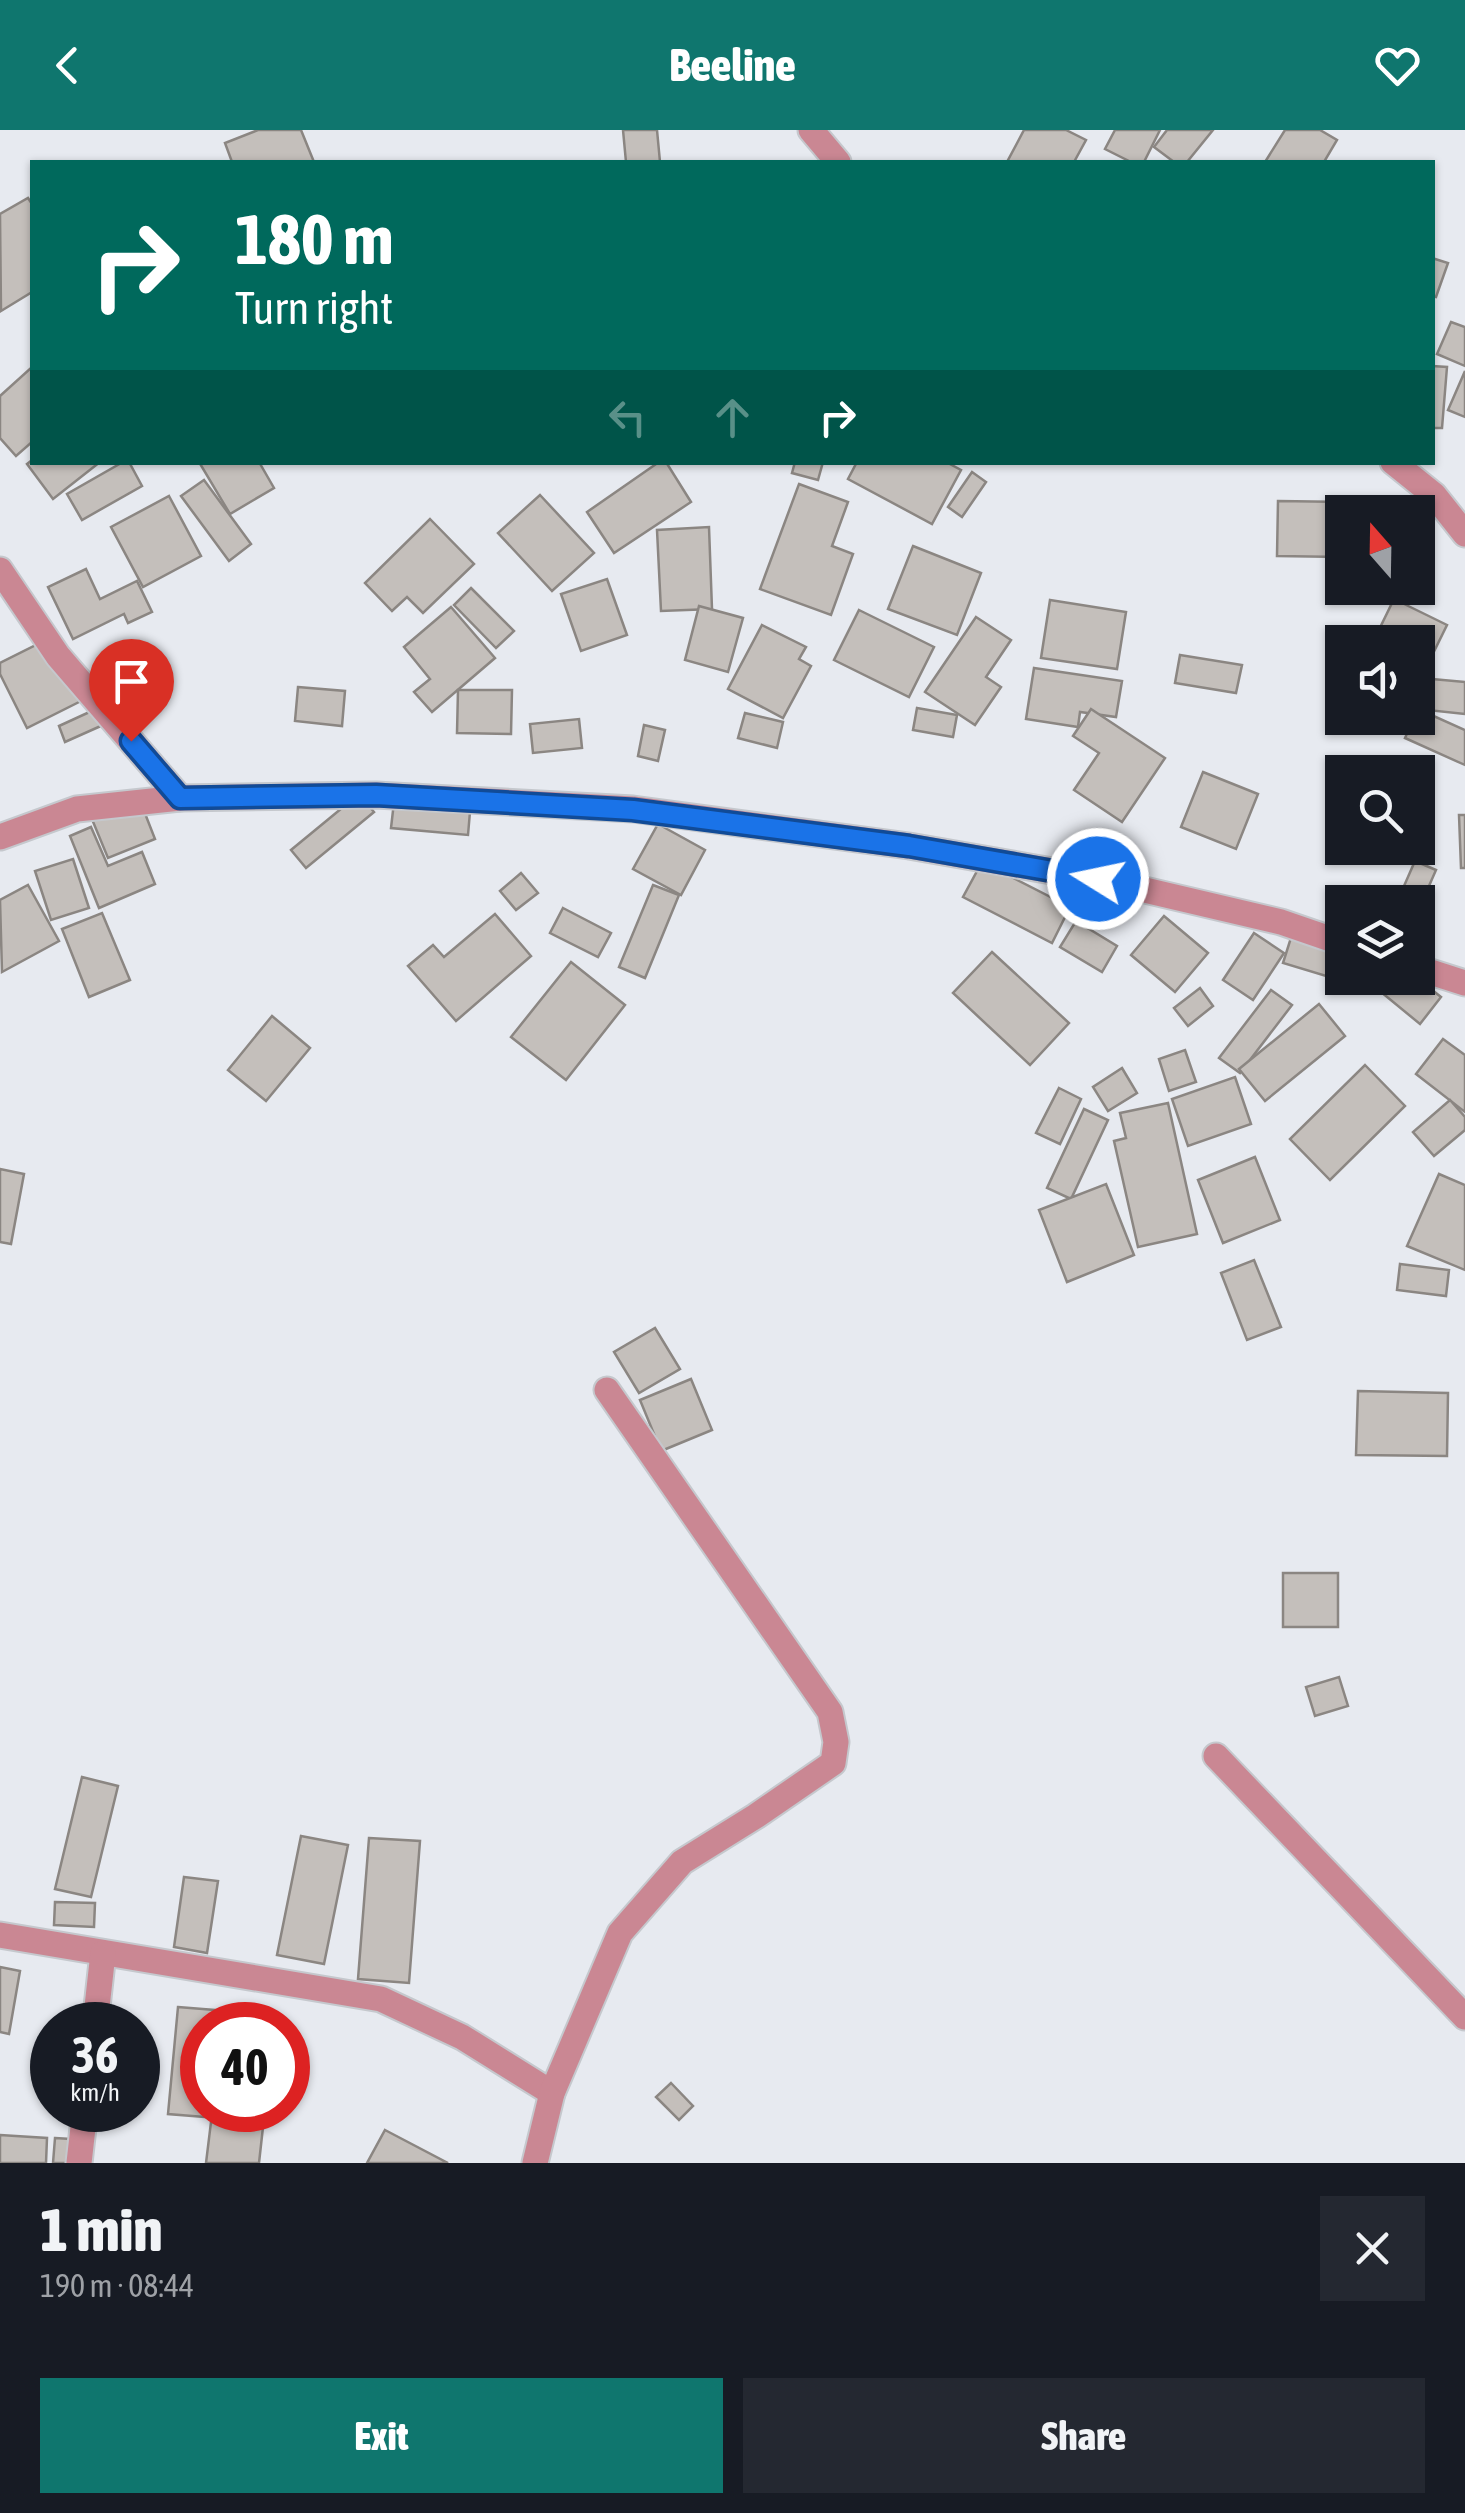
<!DOCTYPE html>
<meta charset="utf-8">
<style>
body{margin:0;font-family:"Asap Condensed",sans-serif;background:#242831;color:#f1f3f6;height:100vh;display:flex;flex-direction:column;font-size:38px;white-space:nowrap}
*{box-sizing:border-box;margin:0}
p{font-size:32px;color:#9ea1a6}
.icon{flex:none;width:55px;height:55px;fill:none;stroke:currentColor;stroke-width:2;stroke-linecap:round;stroke-linejoin:round}
.map{position:relative;height:2033px;overflow:hidden}
.sheet{display:flex;flex-direction:column;background:#171b24;flex:1}
.sheet>*{flex:none}
.hud{position:absolute;left:30px;top:30px;width:1405px;height:305px;border-radius:0px;box-shadow:0 2px 8px #0004;background:#00695c;color:#fff;overflow:hidden}
.needle{width:65px;rotate:340deg}
.fabs{position:absolute;left:1325px;top:365px;display:grid;gap:20px}
.fabs a{display:grid;place-items:center;width:110px;height:110px;border-radius:0px;background:#171b24;box-shadow:0 2px 8px #0004;font-size:50px}
.speed{position:absolute;left:30px;top:1872px;display:flex;gap:20px;font-size:50px;font-weight:700;text-align:center}
.speed>*{display:grid;place-content:center;width:130px;height:130px;border-radius:50%;background:#171b24;box-shadow:0 2px 8px #0004;line-height:1}
.speed small{font-size:25px;font-weight:400}
.speed .limit{border:15px solid #d22;background:#fff;color:#111}
.pin{position:absolute;display:grid;place-items:center;width:85px;height:85px;color:#fff;margin:-102px -42px;border-radius:50% 50% 50% 0;rotate:-45deg;box-shadow:0 0 10px #0007}
.pin .icon{rotate:45deg}
.me{position:absolute;width:110px;margin:-55px;rotate:280deg;stroke-linejoin:round;filter:drop-shadow(0 0 8px #0008)}
.turn{display:flex;align-items:center;gap:35px;height:210px;padding:0 40px;font-size:45px}
.turn .icon{width:130px;height:130px;stroke-width:2.5}
.turn b{display:block;font-size:70px;line-height:85px}
.lanes{display:flex;align-items:center;height:95px;padding:0 40px;background:#0003;justify-content:center;gap:50px;direction:ltr}
.lanes .off{opacity:.35}
.round{display:grid;place-items:center;flex:none;width:105px;height:105px;border-radius:0px;background:#242831}
.headline{display:flex;align-items:center;justify-content:space-between;height:170px;padding:0 40px}
h1{font-size:60px;font-weight:800;line-height:75px}
.button{display:flex;gap:20px;margin-top:auto;padding:20px 40px}
.button a{flex:1;height:115px;border-radius:0px;background:#0f766e;color:#fff;font-size:40px;font-weight:800;line-height:115px;text-align:center}
.button a+a{background:#242831;color:#f1f3f6}
header{display:flex;justify-content:space-between;align-items:center;height:130px;padding:0 40px;background:#0f766e;color:#fff;font-size:45px;font-weight:800}
.map>svg:first-child{display:block}
.building{fill:#c4bfbb;stroke:#8b8682;stroke-width:2.5}
.lines{fill:none;stroke-linecap:round;stroke-linejoin:round}
.minor-casing{stroke:#c5c8cd;stroke-width:29}
.tertiary-casing{stroke:#c5c8cd;stroke-width:29}
.minor{stroke:#ca8793;stroke-width:25}
.tertiary{stroke:#ca8793;stroke-width:25}
.route-casing{stroke:#114b97;stroke-width:25}
.route{stroke:#1a73e8;stroke-width:18}
</style>
<header><svg class="icon" aria-label="back" viewBox="0 0 24 24"><path d="M15 5l-7 7 7 7"/></svg>Beeline<svg class="icon" aria-label="heart" viewBox="0 0 24 24"><path d="M12 20l-8-8c-3-5 5-10 8-4 3-6 11-1 8 4z"/></svg></header>
<div class="map">
<svg width="1465" height="2033" viewBox="0 0 1465 2033">
<rect width="100%" height="100%" fill="#e7eaf0"/>
<!-- building -->
<g class="building">
<polygon points="258,0 301,0 314,32 232,32 225,13"/>
<polygon points="623,0 657,0 660,32 626,32"/>
<polygon points="1024,0 1066,0 1086,10 1074,32 1007,32"/>
<polygon points="1115,0 1160,0 1144,32 1131,32 1105,19"/>
<polygon points="1167,0 1213,0 1187,32 1174,32 1154,17"/>
<polygon points="1285,0 1320,0 1337,10 1324,32 1265,32"/>
<polygon points="28,68 32,74 32,162 1,181 0,84"/>
<polygon points="1432,128 1448,133 1436,167 1432,166"/>
<polygon points="1451,192 1465,197 1465,236 1437,224"/>
<polygon points="1432,236 1447,237 1442,298 1432,298"/>
<polygon points="32,237 32,312 16,326 0,308 0,266"/>
<polygon points="1465,241 1465,287 1448,280"/>
<polygon points="32,330 32,332 100,332 53,369 27,334"/>
<polygon points="123,332 129,332 142,356 82,390 67,364"/>
<polygon points="199,332 259,332 274,358 230,384"/>
<polygon points="659,332 666,332 691,372 614,423 587,382"/>
<polygon points="795,332 823,332 818,350 792,343"/>
<polygon points="857,332 946,332 961,340 932,394 848,349"/>
<polygon points="972,342 986,352 962,387 948,377"/>
<polygon points="204,350 251,414 229,431 181,366"/>
<polygon points="799,354 848,372 832,416 853,424 831,485 760,459"/>
<polygon points="540,365 594,423 552,461 498,403"/>
<polygon points="169,366 201,426 143,457 111,397"/>
<polygon points="1278,371 1347,372 1347,382 1342,382 1342,427 1277,426"/>
<polygon points="430,389 474,434 423,483 407,467 392,481 365,453"/>
<polygon points="709,397 712,479 661,481 657,400"/>
<polygon points="913,416 981,443 957,505 888,479"/>
<polygon points="86,439 100,469 137,451 152,482 128,493 124,484 73,509 48,457"/>
<polygon points="607,449 627,505 581,521 561,464"/>
<polygon points="471,458 514,501 496,518 454,475"/>
<polygon points="1394,469 1447,495 1420,550 1418,548 1418,512 1373,512"/>
<polygon points="1050,470 1126,482 1117,539 1041,528"/>
<polygon points="699,476 743,488 728,542 685,530"/>
<polygon points="451,477 495,528 432,582 414,562 430,549 404,517"/>
<polygon points="859,480 934,517 909,567 834,530"/>
<polygon points="976,487 1011,510 986,547 1001,557 975,595 925,562"/>
<polygon points="762,495 806,517 799,529 811,536 783,588 728,559"/>
<polygon points="52,507 83,570 27,598 0,544 0,533"/>
<polygon points="1180,525 1242,535 1236,563 1175,553"/>
<polygon points="1034,538 1122,551 1116,587 1080,582 1078,597 1026,589"/>
<polygon points="1421,548 1465,552 1465,584 1418,579"/>
<polygon points="298,557 345,561 342,596 295,591"/>
<polygon points="458,560 512,560 511,604 457,603"/>
<polygon points="917,578 957,585 953,607 913,600"/>
<polygon points="96,579 103,595 65,612 59,596"/>
<polygon points="1091,579 1165,628 1122,692 1074,660 1099,623 1073,606"/>
<polygon points="1418,579 1465,600 1465,635 1405,608 1414,588 1418,588"/>
<polygon points="745,583 783,592 777,618 738,608"/>
<polygon points="579,589 582,618 533,623 530,594"/>
<polygon points="644,595 665,600 658,631 638,626"/>
<polygon points="1203,642 1258,664 1236,719 1181,697"/>
<polygon points="137,663 155,709 108,728 89,682"/>
<polygon points="395,663 471,670 468,705 391,698"/>
<polygon points="359,664 374,682 306,738 291,720"/>
<polygon points="1459,685 1465,685 1465,738 1461,738"/>
<polygon points="658,694 705,720 681,765 633,739"/>
<polygon points="91,697 108,736 142,722 155,754 99,778 70,706"/>
<polygon points="73,729 89,778 51,790 35,741"/>
<polygon points="1415,731 1436,740 1425,765 1404,756"/>
<polygon points="982,732 1070,777 1052,813 963,767"/>
<polygon points="521,743 538,763 516,780 500,761"/>
<polygon points="28,755 59,811 2,842 0,770"/>
<polygon points="653,755 679,765 645,848 619,837"/>
<polygon points="563,778 611,803 598,827 550,803"/>
<polygon points="102,783 130,850 89,867 62,799"/>
<polygon points="495,784 531,826 456,891 408,836 433,815 444,827"/>
<polygon points="1164,786 1208,823 1175,862 1131,825"/>
<polygon points="1076,791 1117,816 1102,842 1060,817"/>
<polygon points="1295,795 1342,809 1342,848 1348,848 1346,852 1283,833"/>
<polygon points="1254,803 1284,823 1253,870 1223,850"/>
<polygon points="992,822 1069,893 1030,935 953,863"/>
<polygon points="571,832 625,875 566,950 511,907"/>
<polygon points="1364,848 1417,848 1441,867 1420,894"/>
<polygon points="1200,858 1213,876 1188,896 1174,878"/>
<polygon points="1271,860 1292,875 1240,943 1219,928"/>
<polygon points="1319,874 1345,906 1265,971 1239,939"/>
<polygon points="272,886 310,918 266,971 228,940"/>
<polygon points="1443,909 1465,925 1465,982 1416,944"/>
<polygon points="1185,920 1196,952 1169,961 1159,929"/>
<polygon points="1365,935 1405,976 1330,1050 1290,1009"/>
<polygon points="1122,938 1137,963 1108,981 1093,957"/>
<polygon points="1235,947 1251,994 1188,1016 1172,969"/>
<polygon points="1059,958 1081,969 1060,1014 1036,1003"/>
<polygon points="1450,970 1465,987 1465,1000 1434,1026 1413,1002"/>
<polygon points="1168,973 1197,1104 1138,1117 1114,1011 1126,1008 1120,983"/>
<polygon points="1084,979 1108,990 1071,1069 1047,1058"/>
<polygon points="1255,1027 1280,1090 1223,1113 1198,1050"/>
<polygon points="0,1039 24,1044 11,1114 0,1112"/>
<polygon points="1439,1044 1465,1055 1465,1140 1407,1116"/>
<polygon points="1106,1054 1134,1125 1067,1152 1039,1080"/>
<polygon points="1254,1130 1281,1197 1247,1210 1221,1143"/>
<polygon points="1400,1134 1449,1140 1446,1166 1397,1160"/>
<polygon points="655,1198 680,1239 639,1263 614,1222"/>
<polygon points="691,1249 712,1300 661,1321 640,1270"/>
<polygon points="1358,1261 1448,1263 1447,1326 1356,1325"/>
<rect x="1283" y="1443" width="55" height="54"/>
<polygon points="1339,1547 1348,1576 1315,1586 1306,1557"/>
<polygon points="82,1647 118,1656 91,1767 55,1759"/>
<polygon points="301,1706 348,1715 324,1834 277,1825"/>
<polygon points="369,1708 420,1711 409,1853 358,1849"/>
<polygon points="184,1747 218,1751 207,1823 174,1817"/>
<polygon points="55,1772 95,1773 94,1797 54,1795"/>
<polygon points="0,1837 20,1841 9,1904 0,1902"/>
<polygon points="178,1877 239,1882 238,1895 202,1895 202,1980 230,1980 229,1989 168,1984"/>
<polygon points="671,1953 693,1976 679,1990 656,1967"/>
<polygon points="211,1992 263,1997 259,2033 206,2033"/>
<polygon points="385,2000 448,2033 367,2033"/>
<polygon points="0,2005 47,2008 46,2033 0,2033"/>
<polygon points="55,2008 87,2010 86,2033 53,2033"/>
</g>
<g class="lines">
<defs>
<g id="minor">
<polyline points="811,0 838,32"/>
<polyline points="1393,332 1434,365 1465,404"/>
<polyline points="0,440 58,526 180,668"/>
<polyline points="1216,1626 1465,1887"/>
<polyline points="0,1805 381,1869 462,1907 552,1963"/>
<polyline points="95,1895 103,1823"/>
<polyline points="79,2033 85,1980"/>
<polyline points="535,2033 552,1963 620,1803 682,1732 756,1686 833,1633 836,1612 830,1582 607,1260"/>
</g>
<g id="tertiary">
<polyline points="0,707 77,679 180,668 376,665 633,679 909,716 1098,749 1281,792 1342,813"/>
<polyline points="1418,838 1465,853"/>
</g>
</defs>
<!-- minor casing -->
<use href="#minor" class="minor-casing"/>
<!-- tertiary casing -->
<use href="#tertiary" class="tertiary-casing"/>
<!-- minor -->
<use href="#minor" class="minor"/>
<!-- tertiary -->
<use href="#tertiary" class="tertiary"/>
</g>
<g class="lines">
<defs>
<polyline id="route" points="131,611 180,668 376,665 633,680 909,716 1098,749"/>
</defs>
<!-- route casing -->
<use href="#route" class="route-casing"/>
<!-- route -->
<use href="#route" class="route"/>
</g>
</svg>
<div class="fabs">
<a><svg class="needle" viewBox="-14 -14 28 28"><path d="M0-13l5 13h-10z" fill="#e53935"/><path d="M0 13l5-13h-10z" fill="#9ea1a6"/></svg></a>
<a><svg class="icon" aria-label="sound" viewBox="0 0 24 24"><path d="M4 9h4l5-4v14l-5-4H4zM17 9q2 3 0 6"/></svg></a>
<a><svg class="icon" aria-label="search" viewBox="0 0 24 24"><circle cx="10" cy="10" r="6"/><path d="M15 15l6 6"/></svg></a>
<a><svg class="icon" aria-label="layers" viewBox="0 0 24 24"><path d="M12 4l9 5-9 5-9-5zM3 14l9 5 9-5"/></svg></a>
</div>
<div class="speed"><div>36<small>km/h</small></div><div class="limit">40</div></div>
<div class="pin" style="left:131px;top:611px;background:#d93025"><svg class="icon" aria-label="arrive" viewBox="0 0 24 24"><path d="M6 21V4h12l-3 4 3 4H6"/></svg></div>
<svg class="me" style="left:1098px;top:749px" viewBox="-20 -20 40 40"><circle r="17" fill="#1a73e8" stroke="#fff" stroke-width="3"/><path d="M0-11L8 9 0 5-8 9z" fill="#fff"/></svg>
<div class="hud">
<div class="turn"><svg class="icon" aria-label="right" viewBox="0 0 24 24"><path d="M7 20v-9h11M14 6l5 5-5 5"/></svg><div><b>180 m</b>Turn right</div></div>
<div class="lanes"><svg class="icon off" aria-label="left" viewBox="0 0 24 24"><path d="M17 20v-9H6M10 6l-5 5 5 5"/></svg><svg class="icon off" aria-label="ahead" viewBox="0 0 24 24"><path d="M12 20V5M6 11l6-6 6 6"/></svg><svg class="icon" aria-label="right" viewBox="0 0 24 24"><path d="M7 20v-9h11M14 6l5 5-5 5"/></svg></div>
</div>
</div>
<section class="sheet">
<div class="headline"><div><h1>1 min</h1><p>190 m · 08:44</p></div><a class="round"><svg class="icon" aria-label="close" viewBox="0 0 24 24"><path d="M6 6l12 12M18 6L6 18"/></svg></a></div>
<div class="button"><a>Exit</a><a>Share</a></div>
</section>
